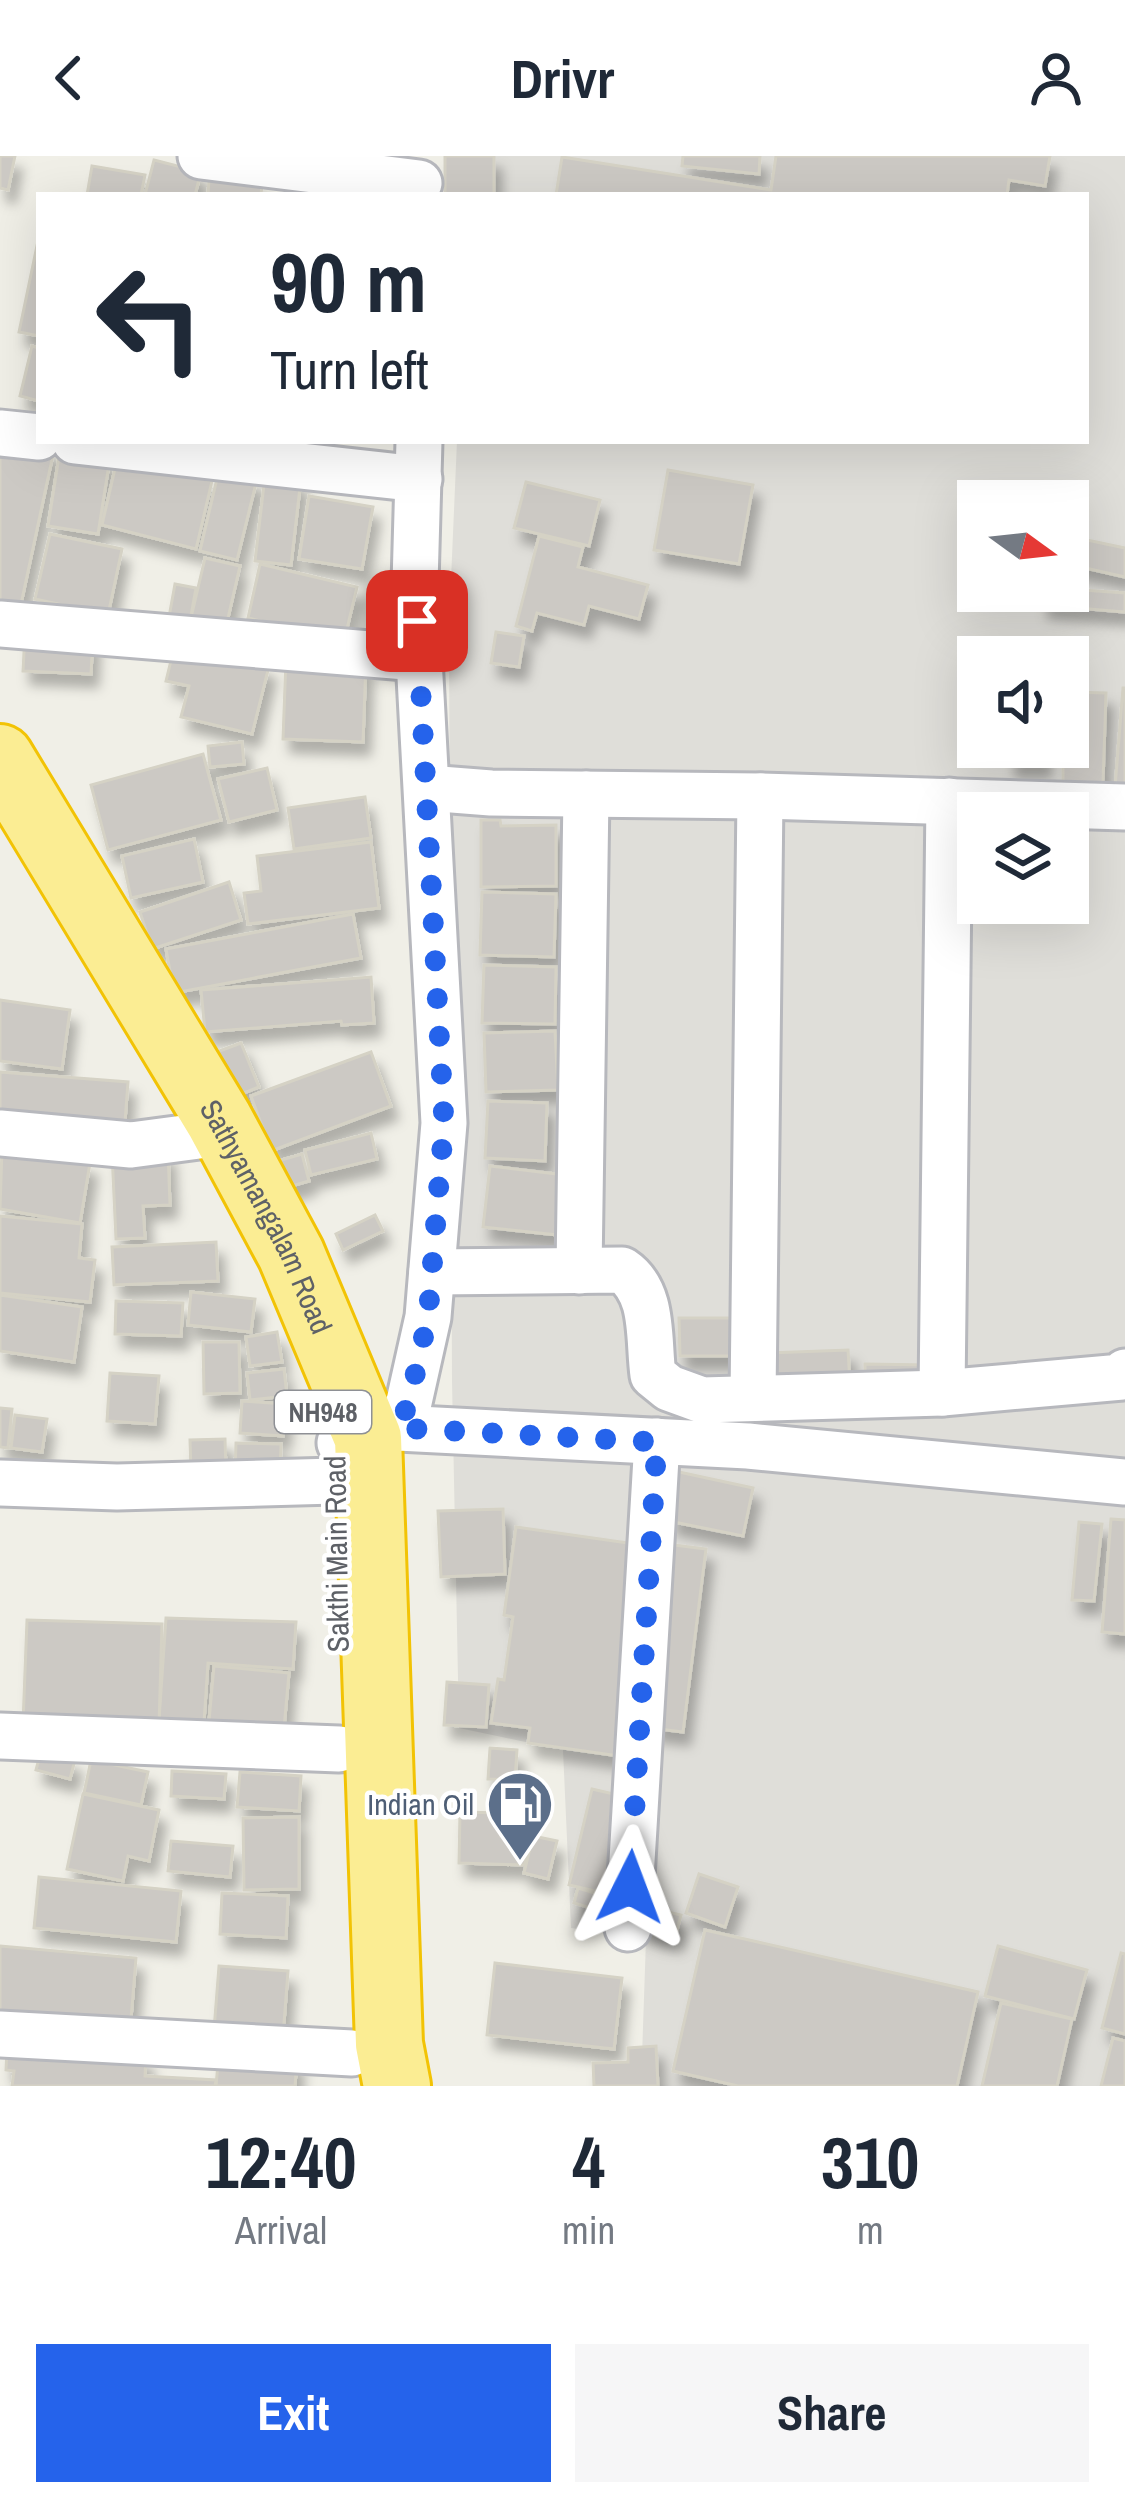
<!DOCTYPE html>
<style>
body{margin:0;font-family:"Archivo Narrow",sans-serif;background:#f6f6f7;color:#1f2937;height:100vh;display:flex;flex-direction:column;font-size:45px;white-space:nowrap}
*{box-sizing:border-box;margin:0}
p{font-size:39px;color:#747a83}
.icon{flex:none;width:66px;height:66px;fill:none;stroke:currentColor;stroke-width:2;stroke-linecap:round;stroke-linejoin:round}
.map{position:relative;height:1930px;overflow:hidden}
.sheet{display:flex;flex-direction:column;background:#fff;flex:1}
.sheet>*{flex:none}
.hud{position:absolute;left:36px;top:36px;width:1053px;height:252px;border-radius:0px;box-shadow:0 12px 48px #0002;background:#fff;color:#1f2937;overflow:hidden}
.needle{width:78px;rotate:105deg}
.fabs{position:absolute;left:957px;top:324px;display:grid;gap:24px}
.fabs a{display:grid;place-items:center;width:132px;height:132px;border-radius:0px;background:#fff;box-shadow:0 12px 48px #0002;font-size:60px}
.pin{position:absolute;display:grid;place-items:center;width:102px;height:102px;color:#fff;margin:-51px;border-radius:24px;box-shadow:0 6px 18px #0006}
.me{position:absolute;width:132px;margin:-66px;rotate:3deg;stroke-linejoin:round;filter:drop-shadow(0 0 9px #0008)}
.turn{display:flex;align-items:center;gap:42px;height:252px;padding:0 36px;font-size:54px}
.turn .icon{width:156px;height:156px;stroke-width:2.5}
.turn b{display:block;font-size:84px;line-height:102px}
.eta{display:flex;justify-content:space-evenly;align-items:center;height:204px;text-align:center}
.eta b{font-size:72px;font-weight:800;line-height:84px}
.primary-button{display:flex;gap:24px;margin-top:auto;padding:24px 36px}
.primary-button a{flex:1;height:138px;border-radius:0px;background:#2563eb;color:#fff;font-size:48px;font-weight:800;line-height:138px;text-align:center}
.primary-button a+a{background:#f6f6f7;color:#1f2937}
header{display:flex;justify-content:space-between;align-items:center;height:156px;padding:0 36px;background:#fff;font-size:54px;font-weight:800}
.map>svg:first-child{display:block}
.industrial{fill:#dfded9;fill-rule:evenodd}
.building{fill:#ccc9c4;stroke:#d5d2c5;stroke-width:3;filter:url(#shadow)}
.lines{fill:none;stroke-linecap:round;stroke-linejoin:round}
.minor-casing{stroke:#b7b8bd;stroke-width:51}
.highway-casing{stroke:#f2c305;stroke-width:72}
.minor{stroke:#fff;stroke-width:45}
.highway{stroke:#fbed93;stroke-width:66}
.route{stroke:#2563eb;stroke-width:21;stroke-dasharray:0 37.8}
.labels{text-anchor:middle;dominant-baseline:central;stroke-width:9;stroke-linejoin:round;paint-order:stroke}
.shield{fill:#fff;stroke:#8e9095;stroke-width:3}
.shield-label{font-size:27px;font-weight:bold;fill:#5e6167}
.street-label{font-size:30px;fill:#5e6167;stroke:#fff}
.service-label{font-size:30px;fill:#4e5e75;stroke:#fff;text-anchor:end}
</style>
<header><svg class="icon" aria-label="back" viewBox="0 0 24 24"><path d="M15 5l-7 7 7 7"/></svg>Drivr<svg class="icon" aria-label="person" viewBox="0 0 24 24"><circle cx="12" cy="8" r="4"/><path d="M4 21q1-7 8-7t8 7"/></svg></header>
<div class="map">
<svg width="1125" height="1930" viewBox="0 0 1125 1930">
<defs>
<filter id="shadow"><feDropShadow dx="7" dy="13" stdDeviation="6" flood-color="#0004"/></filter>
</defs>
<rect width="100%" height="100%" fill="#f0efe7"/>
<!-- industrial -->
<path class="industrial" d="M470,0H1125V1930H641L646,1783L571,1772L563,1594L459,1572L452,1225L449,470L457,285H1086V39H468ZM978,345H1068V435H978ZM978,501H1068V591H978ZM978,657H1068V747H978Z"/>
<!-- building -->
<g class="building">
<polygon points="0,0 15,0 8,34 0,32"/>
<rect x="445" y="0" width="49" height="39"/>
<polygon points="683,0 760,0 759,18 682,10"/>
<polygon points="776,0 1050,0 1045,30 1009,24 1007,39 556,39 562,1 771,34"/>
<polygon points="154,4 201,16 195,39 145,39"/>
<polygon points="92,10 145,19 141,39 87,39"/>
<polygon points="209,23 262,28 261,39 208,39"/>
<polygon points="39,80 39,180 19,176"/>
<polygon points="32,190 39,192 39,245 20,240"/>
<polygon points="0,281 54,294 21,448 0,444"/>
<polygon points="60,294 110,302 98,378 48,370"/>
<polygon points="117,304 212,325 196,393 102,369"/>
<polygon points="219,314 257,323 237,404 200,395"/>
<polygon points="668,314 753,329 739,408 654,394"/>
<polygon points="265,320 301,323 291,409 255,405"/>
<polygon points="526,326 600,344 589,390 514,372"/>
<polygon points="309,340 373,351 362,413 299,403"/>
<polygon points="50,378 122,393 108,459 35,443"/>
<polygon points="539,380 583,391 578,411 648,429 639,463 589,450 584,469 537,457 532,475 516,470"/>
<polygon points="1068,380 1125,392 1125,421 1068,408"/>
<polygon points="205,402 240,410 225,475 190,466"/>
<polygon points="260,408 357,431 344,485 248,462"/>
<polygon points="175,428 196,432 190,465 169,461"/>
<polygon points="1068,433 1125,437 1125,456 1041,449 1042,435"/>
<polygon points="496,476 524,480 519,511 491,507"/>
<polygon points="25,477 93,480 91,518 23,515"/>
<polygon points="175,488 269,510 252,578 181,561 189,530 166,525"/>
<polygon points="286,502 366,505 363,586 283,583"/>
<polygon points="1123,532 1125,532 1125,633 1115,632"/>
<polygon points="1068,536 1106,537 1103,627 1063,626 1063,591 1068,591"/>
<polygon points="242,586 244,608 210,611 208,590"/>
<rect x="1009" y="591" width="35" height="17"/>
<polygon points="203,598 221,664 108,694 91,629"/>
<polygon points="267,612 277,654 229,666 218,623"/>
<polygon points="365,641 371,682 294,693 288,652"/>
<polygon points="481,664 500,664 501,670 556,669 556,730 481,731"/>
<polygon points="194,683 203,726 131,742 122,700"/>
<polygon points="371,686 379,752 248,768 244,737 261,735 257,700"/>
<polygon points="229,726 241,764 152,793 140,756"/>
<polygon points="482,736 556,738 554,801 480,799"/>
<polygon points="353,758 361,802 174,837 166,793"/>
<polygon points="484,809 556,811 555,868 482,867"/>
<polygon points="371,821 374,867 342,869 341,865 205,876 201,834"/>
<polygon points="0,844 70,854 62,913 0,905"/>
<polygon points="555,875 558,934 486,936 484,877"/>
<polygon points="241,887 259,931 234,941 217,896"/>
<polygon points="371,896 391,950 271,995 251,940"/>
<polygon points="0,916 128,926 124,979 0,970"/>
<polygon points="488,945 547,947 545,1005 485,1002"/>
<polygon points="371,977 377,1003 311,1019 305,994"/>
<polygon points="2,992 90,1007 80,1067 0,1053"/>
<polygon points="168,995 170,1049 143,1050 145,1082 116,1083 112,997"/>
<polygon points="302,998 309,1025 278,1034 271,1007"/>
<polygon points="490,1010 565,1019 558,1079 483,1071"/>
<polygon points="375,1059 383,1075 343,1094 336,1078"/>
<polygon points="0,1060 82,1068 79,1102 95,1104 90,1146 0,1137"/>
<polygon points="216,1086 218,1125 114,1129 112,1091"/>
<polygon points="191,1136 255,1143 251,1176 188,1169"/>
<polygon points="0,1139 82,1151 74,1206 0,1195"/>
<polygon points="116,1145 183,1147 181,1180 115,1178"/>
<polygon points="679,1162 737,1162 738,1200 680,1200"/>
<polygon points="277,1176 282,1206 250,1210 246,1181"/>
<polygon points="203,1186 239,1186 240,1237 204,1238"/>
<polygon points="848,1194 850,1227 768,1230 768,1197"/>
<polygon points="865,1208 929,1209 929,1229 865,1228"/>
<polygon points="284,1213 287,1240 250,1244 247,1217"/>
<polygon points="110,1217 159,1220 155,1268 107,1265"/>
<polygon points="242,1245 286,1248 283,1280 240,1277"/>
<polygon points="0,1252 12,1253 8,1292 0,1291"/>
<polygon points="15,1259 47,1263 42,1296 11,1292"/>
<polygon points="225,1283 226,1315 191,1315 190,1284"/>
<polygon points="236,1287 281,1288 280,1317 235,1315"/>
<polygon points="679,1316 753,1332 743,1380 669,1365"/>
<polygon points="503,1353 505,1418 441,1421 438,1355"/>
<polygon points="1111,1363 1125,1364 1125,1478 1102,1476"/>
<polygon points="1079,1366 1102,1368 1094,1445 1072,1444"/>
<polygon points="516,1371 649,1390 619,1600 528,1587 530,1572 491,1567 498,1523 504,1524 513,1461 504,1459"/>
<polygon points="674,1389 706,1393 683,1576 651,1572"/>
<polygon points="166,1462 296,1466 293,1513 208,1507 203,1581 158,1578"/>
<polygon points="27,1464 162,1468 159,1569 23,1567"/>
<polygon points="214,1510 289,1517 283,1583 208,1576"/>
<polygon points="447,1526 489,1529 486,1571 444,1569"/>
<polygon points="490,1592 517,1594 515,1624 488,1623"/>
<polygon points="41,1595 75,1604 70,1623 36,1614"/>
<polygon points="91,1604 148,1616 141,1649 84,1637"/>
<polygon points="172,1615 226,1618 224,1643 171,1640"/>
<polygon points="240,1616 301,1620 299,1655 237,1651"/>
<polygon points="592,1633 627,1641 604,1737 569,1729"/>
<polygon points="83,1638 159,1654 149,1705 128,1700 123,1725 67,1713"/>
<polygon points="460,1656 501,1657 501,1680 525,1680 525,1709 459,1707"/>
<polygon points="299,1661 299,1733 244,1734 243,1662"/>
<polygon points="533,1680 557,1685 548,1723 524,1717"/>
<polygon points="171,1685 233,1690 230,1721 168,1715"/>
<polygon points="699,1718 738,1731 725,1771 686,1757"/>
<polygon points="39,1721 181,1735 176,1786 34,1772"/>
<polygon points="578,1732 608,1741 604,1756 574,1747"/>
<polygon points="222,1737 288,1740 286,1782 220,1778"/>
<polygon points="644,1750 681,1759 675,1782 638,1772"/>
<polygon points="705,1774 978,1836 957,1930 738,1930 673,1915"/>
<polygon points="0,1790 136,1802 130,1875 0,1863"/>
<polygon points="998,1790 1087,1814 1074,1863 985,1840"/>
<polygon points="1121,1797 1125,1798 1125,1878 1102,1872"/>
<polygon points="495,1807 622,1822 614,1893 487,1879"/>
<polygon points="219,1810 288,1815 283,1880 214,1874"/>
<polygon points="1001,1847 1072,1863 1057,1930 982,1930"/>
<polygon points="1113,1882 1125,1885 1125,1930 1101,1930"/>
<polygon points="656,1890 658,1930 594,1930 593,1907 628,1906 628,1892"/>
<polygon points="7,1892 146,1901 145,1920 216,1924 215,1930 12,1930 14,1915 6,1914"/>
<polygon points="219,1896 297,1903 295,1930 216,1930"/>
</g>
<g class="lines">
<defs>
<g id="minor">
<polyline points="201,0 419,27"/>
<polyline points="0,277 39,281"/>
<polyline points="75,285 419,323"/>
<polyline points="0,468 419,502"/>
<polyline points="427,632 491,637 760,640 1125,651"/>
<polyline points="0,977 131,989 199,980"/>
<polyline points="579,1115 586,638"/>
<path d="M432,1116L622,1114C655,1136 648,1183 653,1219L669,1232L702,1244L942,1237L1122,1221L1125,1216"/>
<polyline points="942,1237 949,645"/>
<polyline points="753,1242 760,640"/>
<polyline points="398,1272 748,1290 1125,1326"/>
<polyline points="340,1287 398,1272 409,1246 428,1161 444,967 415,428 419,285"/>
<polyline points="0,1327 117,1331 371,1324"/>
<polyline points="0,1580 339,1593"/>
<polyline points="628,1772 657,1285"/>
<polyline points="0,1878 352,1897"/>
</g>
<g id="highway">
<path id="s1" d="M0,602L219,964L291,1098L368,1282L389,1888L397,1930"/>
</g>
</defs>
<!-- minor casing -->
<use href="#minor" class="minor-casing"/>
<!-- highway casing -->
<use href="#highway" class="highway-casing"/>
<!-- minor -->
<use href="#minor" class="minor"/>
<!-- highway -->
<use href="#highway" class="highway"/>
</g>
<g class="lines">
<!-- route -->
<polyline class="route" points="417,465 444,967 428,1161 409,1246 398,1272 657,1286 630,1731"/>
</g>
<!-- icons -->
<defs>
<symbol id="fuel-pin" viewBox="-11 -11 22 30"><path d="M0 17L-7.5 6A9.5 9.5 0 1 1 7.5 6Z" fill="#5c6f8a" stroke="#fff"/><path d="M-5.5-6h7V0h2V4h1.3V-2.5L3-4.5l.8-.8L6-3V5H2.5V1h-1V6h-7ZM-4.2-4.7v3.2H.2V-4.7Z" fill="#fff"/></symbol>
</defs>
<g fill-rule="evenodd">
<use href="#fuel-pin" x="482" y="1610" width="76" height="104"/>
</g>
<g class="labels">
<!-- shield labels -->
<rect class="shield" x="275" y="1235" width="96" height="42" rx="9"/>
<g class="shield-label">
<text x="323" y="1256">NH948</text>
</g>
<!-- street labels -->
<g class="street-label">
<text stroke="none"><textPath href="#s1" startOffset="531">Sathyamangalam Road</textPath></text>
<text transform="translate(336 1398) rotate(-91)">Sakthi Main Road</text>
</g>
<!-- service labels -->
<g class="service-label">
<text x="474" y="1648">Indian Oil</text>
</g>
</g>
</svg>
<div class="fabs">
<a><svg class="needle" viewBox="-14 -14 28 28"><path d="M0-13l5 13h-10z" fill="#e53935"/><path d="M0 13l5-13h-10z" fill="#747a83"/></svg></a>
<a><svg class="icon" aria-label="sound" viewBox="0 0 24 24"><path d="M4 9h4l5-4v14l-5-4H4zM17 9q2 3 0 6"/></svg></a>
<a><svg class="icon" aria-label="layers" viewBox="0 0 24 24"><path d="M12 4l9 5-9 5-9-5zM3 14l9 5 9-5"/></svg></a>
</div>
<div class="pin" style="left:417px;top:465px;background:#d93025"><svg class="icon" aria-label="arrive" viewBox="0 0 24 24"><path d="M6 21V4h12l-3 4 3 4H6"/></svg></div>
<svg class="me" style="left:630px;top:1731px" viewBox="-20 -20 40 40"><path d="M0-17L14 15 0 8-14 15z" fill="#2563eb" stroke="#fff" stroke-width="4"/></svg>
<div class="hud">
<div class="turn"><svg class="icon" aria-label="left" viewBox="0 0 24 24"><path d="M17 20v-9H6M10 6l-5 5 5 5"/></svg><div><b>90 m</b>Turn left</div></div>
</div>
</div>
<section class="sheet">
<div class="eta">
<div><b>12:40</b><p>Arrival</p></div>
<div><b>4</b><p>min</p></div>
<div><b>310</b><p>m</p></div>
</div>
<div class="primary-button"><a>Exit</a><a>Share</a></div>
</section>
